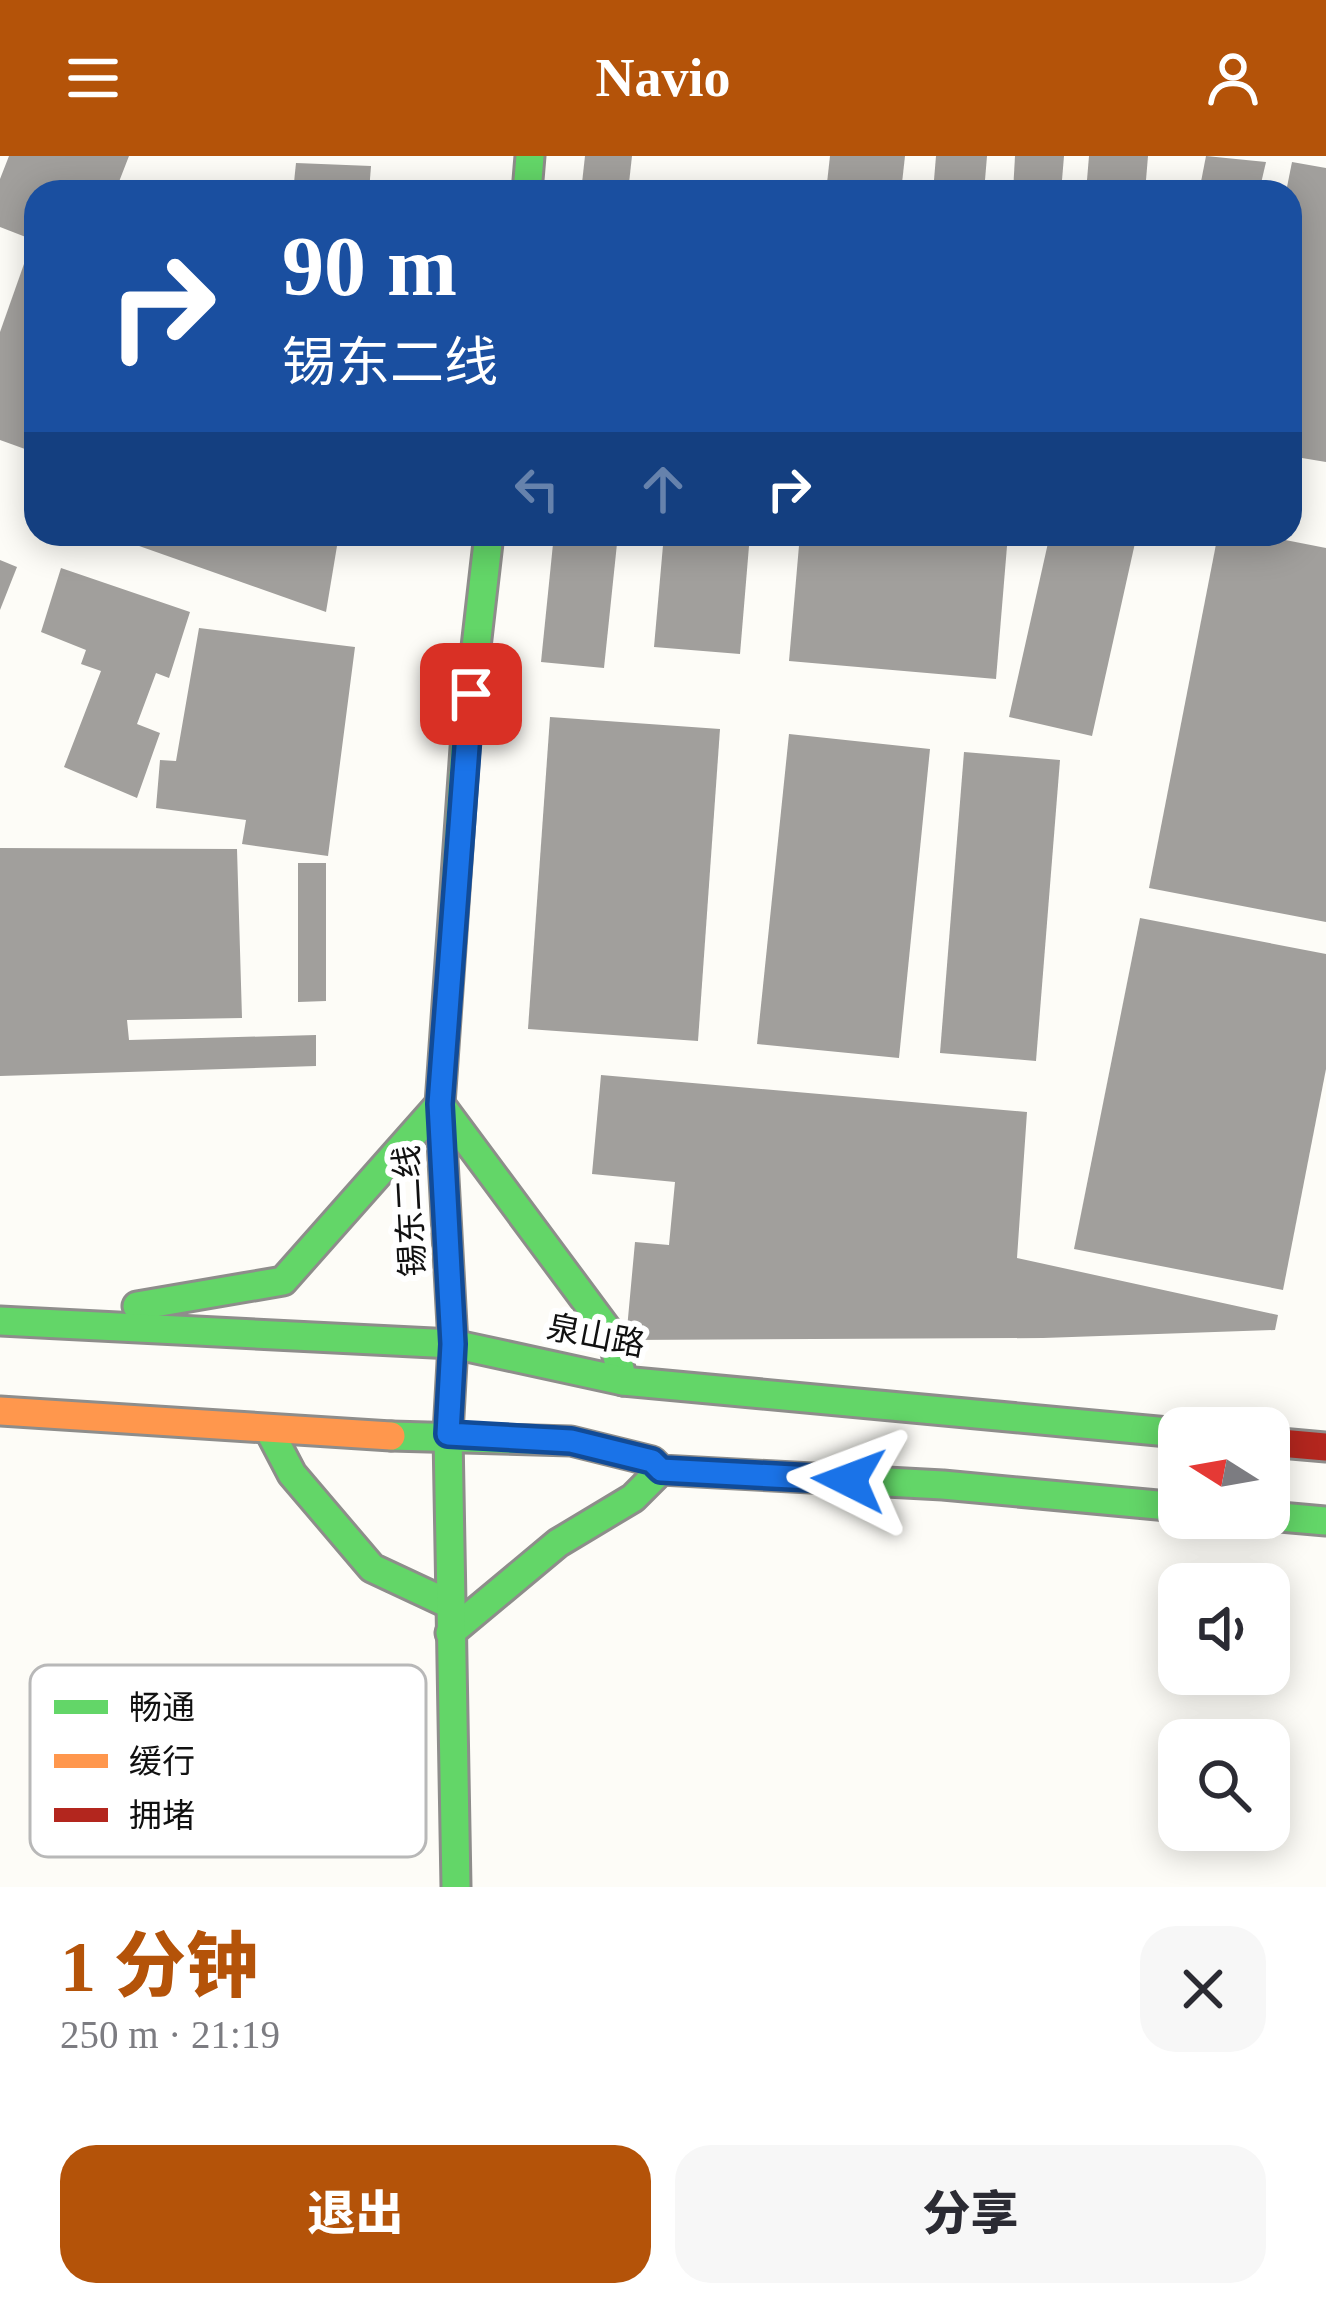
<!DOCTYPE html>
<html lang="zh">
<meta charset="utf-8">
<style>
body{margin:0;font-family:"Times New Roman","Noto Sans SC",serif;background:#f7f7f7;color:#2b2b33;height:100vh;display:flex;flex-direction:column;font-size:45px;white-space:nowrap}
*{box-sizing:border-box;margin:0}
p{font-size:39px;color:#7c7c81}
.icon{flex:none;width:66px;height:66px;fill:none;stroke:currentColor;stroke-width:2;stroke-linecap:round;stroke-linejoin:round}
.map{position:relative;height:1731px;overflow:hidden}
.sheet{display:flex;flex-direction:column;background:#fff;flex:1}
.sheet>*{flex:none}
.banner{position:absolute;left:24px;top:24px;width:1278px;height:366px;border-radius:36px;box-shadow:0 6px 30px #0003;background:#1a4fa0;color:#fff;overflow:hidden}
.needle{width:78px;rotate:281deg}
.tools{position:absolute;left:1158px;top:1251px;display:grid;gap:24px}
.tools a{display:grid;place-items:center;width:132px;height:132px;border-radius:24px;background:#fff;box-shadow:0 6px 30px #0003;font-size:60px}
.pin{position:absolute;display:grid;place-items:center;width:102px;height:102px;color:#fff;margin:-51px;border-radius:24px;box-shadow:0 6px 18px #0006}
.me{position:absolute;width:132px;margin:-66px;rotate:273deg;stroke-linejoin:round;filter:drop-shadow(0 0 9px #0008)}
.turn{display:flex;align-items:center;gap:42px;height:252px;padding:0 60px;font-size:54px}
.turn .icon{width:156px;height:156px;stroke-width:2.5}
.turn b{display:block;font-size:84px;line-height:102px}
.lanes{display:flex;align-items:center;height:114px;padding:0 60px;background:#0003;justify-content:center;gap:60px;direction:ltr}
.lanes .off{opacity:.35}
.round{display:grid;place-items:center;flex:none;width:126px;height:126px;border-radius:36px;background:#f7f7f7}
.head{display:flex;align-items:center;justify-content:space-between;height:204px;padding:0 60px}
h1{font-size:72px;font-weight:800;line-height:90px;color:#b45309}
.button{display:flex;gap:24px;margin-top:auto;padding:24px 60px}
.button a{flex:1;height:138px;border-radius:36px;background:#b45309;color:#fff;font-size:48px;font-weight:800;line-height:138px;text-align:center}
.button a+a{background:#f7f7f7;color:#2b2b33}
header{display:flex;justify-content:space-between;align-items:center;height:156px;padding:0 60px;background:#b45309;color:#fff;font-size:54px;font-weight:800}
.map>svg:first-child{display:block}
.building{fill:#a19f9c}
.lines{fill:none;stroke-linecap:round;stroke-linejoin:round}
.fast-casing{stroke:#8e8d8b;stroke-width:33}
.slow-casing{stroke:#8e8d8b;stroke-width:33}
.jam-casing{stroke:#8e8d8b;stroke-width:33}
.fast{stroke:#63d668;stroke-width:27}
.slow{stroke:#ff974d;stroke-width:27}
.jam{stroke:#b3261e;stroke-width:27}
.route-casing{stroke:#114b97;stroke-width:30}
.route{stroke:#1a73e8;stroke-width:21}
.labels{text-anchor:middle;dominant-baseline:central;stroke-width:12;stroke-linejoin:round;paint-order:stroke}
.street-label{font-size:33px;fill:#111;stroke:#fff}
.key{fill:#fff;stroke:#b8b8b8;stroke-width:3}
.key-label{font-size:33px;fill:#111}
</style>
<header><svg class="icon" aria-label="menu" viewBox="0 0 24 24"><path d="M4 6h16M4 12h16M4 18h16"/></svg>Navio<svg class="icon" aria-label="person" viewBox="0 0 24 24"><circle cx="12" cy="8" r="4"/><path d="M4 21q1-7 8-7t8 7"/></svg></header>
<div class="map">
<svg width="1326" height="1731" viewBox="0 0 1326 1731">
<rect width="100%" height="100%" fill="#fdfcf7"/>
<!-- building -->
<g class="building">
<polygon points="9,0 129,0 115,36 36,36 36,85 0,71 0,23"/>
<polygon points="585,0 632,0 628,36 581,36"/>
<polygon points="830,0 905,0 901,36 826,36"/>
<polygon points="936,0 987,0 984,36 933,36"/>
<polygon points="1015,0 1064,0 1061,36 1013,36"/>
<polygon points="1089,0 1148,0 1145,36 1086,36"/>
<polygon points="1206,0 1266,6 1259,36 1199,36"/>
<polygon points="1292,6 1326,12 1326,306 1290,300 1286,36"/>
<polygon points="296,7 371,10 369,36 293,36"/>
<polygon points="24,108 36,112 36,297 0,284 0,176"/>
<polygon points="108,378 339,378 326,456 108,379"/>
<polygon points="554,378 618,378 604,512 541,506"/>
<polygon points="664,378 750,378 740,498 654,491"/>
<polygon points="800,378 1008,378 996,523 789,505"/>
<polygon points="1050,378 1137,378 1092,580 1009,561"/>
<polygon points="1218,378 1255,378 1326,392 1326,766 1149,732"/>
<polygon points="0,404 17,411 0,454"/>
<polygon points="61,412 190,456 169,522 156,517 137,568 160,577 137,642 64,611 101,515 81,508 86,494 41,476"/>
<polygon points="199,472 355,491 328,700 242,688 246,664 156,652 160,604 176,605"/>
<polygon points="550,561 720,573 698,885 528,873"/>
<polygon points="789,578 930,593 899,902 757,888"/>
<polygon points="964,596 1060,604 1036,905 940,897"/>
<polygon points="0,692 237,693 242,862 127,864 129,884 316,879 316,910 0,920"/>
<polygon points="298,707 326,707 326,845 298,846"/>
<polygon points="1140,762 1326,798 1326,913 1283,1134 1074,1093"/>
<polygon points="601,919 1027,956 1017,1102 1278,1159 1275,1174 1043,1182 626,1184 635,1086 669,1089 675,1026 592,1018"/>
</g>
<g class="lines">
<defs>
<g id="fast">
<polyline points="527,36 530,0"/>
<polyline points="137,1150 283,1125 440,948 612,1180 623,1225"/>
<polyline points="0,1165 453,1188 623,1225 1179,1277"/>
<polyline points="270,1276 292,1318 372,1412 449,1448"/>
<polyline points="391,1280 571,1285 652,1305 661,1314 943,1329 1179,1351"/>
<polyline points="1269,1360 1326,1365"/>
<polyline points="450,1477 558,1387 633,1342 661,1314"/>
<polyline points="456,1731 448,1278 453,1188 440,948 466,578 489,378"/>
</g>
<polyline id="slow" points="0,1255 391,1280"/>
<polyline id="jam" points="1269,1286 1326,1291"/>
</defs>
<!-- fast casing -->
<use href="#fast" class="fast-casing"/>
<!-- slow casing -->
<use href="#slow" class="slow-casing"/>
<!-- jam casing -->
<use href="#jam" class="jam-casing"/>
<!-- fast -->
<use href="#fast" class="fast"/>
<!-- slow -->
<use href="#slow" class="slow"/>
<!-- jam -->
<use href="#jam" class="jam"/>
</g>
<g class="lines">
<defs>
<polyline id="route" points="471,538 440,948 453,1188 448,1278 571,1285 652,1305 661,1314 849,1324"/>
</defs>
<!-- route casing -->
<use href="#route" class="route-casing"/>
<!-- route -->
<use href="#route" class="route"/>
</g>
<g class="labels">
<!-- street labels -->
<g class="street-label">
<text transform="translate(410 1055) rotate(-93)">锡东二线</text>
<text transform="translate(596 1180) rotate(11)">泉山路</text>
</g>
</g>
<!-- legend -->
<rect x="30" y="1509" width="396" height="192" rx="18" class="key"/>
<rect x="54" y="1544" width="54" height="14" fill="#63d668"/>
<rect x="54" y="1598" width="54" height="14" fill="#ff974d"/>
<rect x="54" y="1652" width="54" height="14" fill="#b3261e"/>
<g class="key-label">
<text x="129" y="1563">畅通</text>
<text x="129" y="1617">缓行</text>
<text x="129" y="1671">拥堵</text>
</g>
</svg>
<div class="tools">
<a><svg class="needle" viewBox="-14 -14 28 28"><path d="M0-13l5 13h-10z" fill="#e53935"/><path d="M0 13l5-13h-10z" fill="#7c7c81"/></svg></a>
<a><svg class="icon" aria-label="sound" viewBox="0 0 24 24"><path d="M4 9h4l5-4v14l-5-4H4zM17 9q2 3 0 6"/></svg></a>
<a><svg class="icon" aria-label="search" viewBox="0 0 24 24"><circle cx="10" cy="10" r="6"/><path d="M15 15l6 6"/></svg></a>
</div>
<div class="pin" style="left:471px;top:538px;background:#d93025"><svg class="icon" aria-label="arrive" viewBox="0 0 24 24"><path d="M6 21V4h12l-3 4 3 4H6"/></svg></div>
<svg class="me" style="left:849px;top:1324px" viewBox="-20 -20 40 40"><path d="M0-17L14 15 0 8-14 15z" fill="#1a73e8" stroke="#fff" stroke-width="4"/></svg>
<div class="banner">
<div class="turn"><svg class="icon" aria-label="right" viewBox="0 0 24 24"><path d="M7 20v-9h11M14 6l5 5-5 5"/></svg><div><b>90 m</b>锡东二线</div></div>
<div class="lanes"><svg class="icon off" aria-label="left" viewBox="0 0 24 24"><path d="M17 20v-9H6M10 6l-5 5 5 5"/></svg><svg class="icon off" aria-label="ahead" viewBox="0 0 24 24"><path d="M12 20V5M6 11l6-6 6 6"/></svg><svg class="icon" aria-label="right" viewBox="0 0 24 24"><path d="M7 20v-9h11M14 6l5 5-5 5"/></svg></div>
</div>
</div>
<section class="sheet">
<div class="head"><div><h1>1 分钟</h1><p>250 m · 21:19</p></div><a class="round"><svg class="icon" aria-label="close" viewBox="0 0 24 24"><path d="M6 6l12 12M18 6L6 18"/></svg></a></div>
<div class="button"><a>退出</a><a>分享</a></div>
</section>
